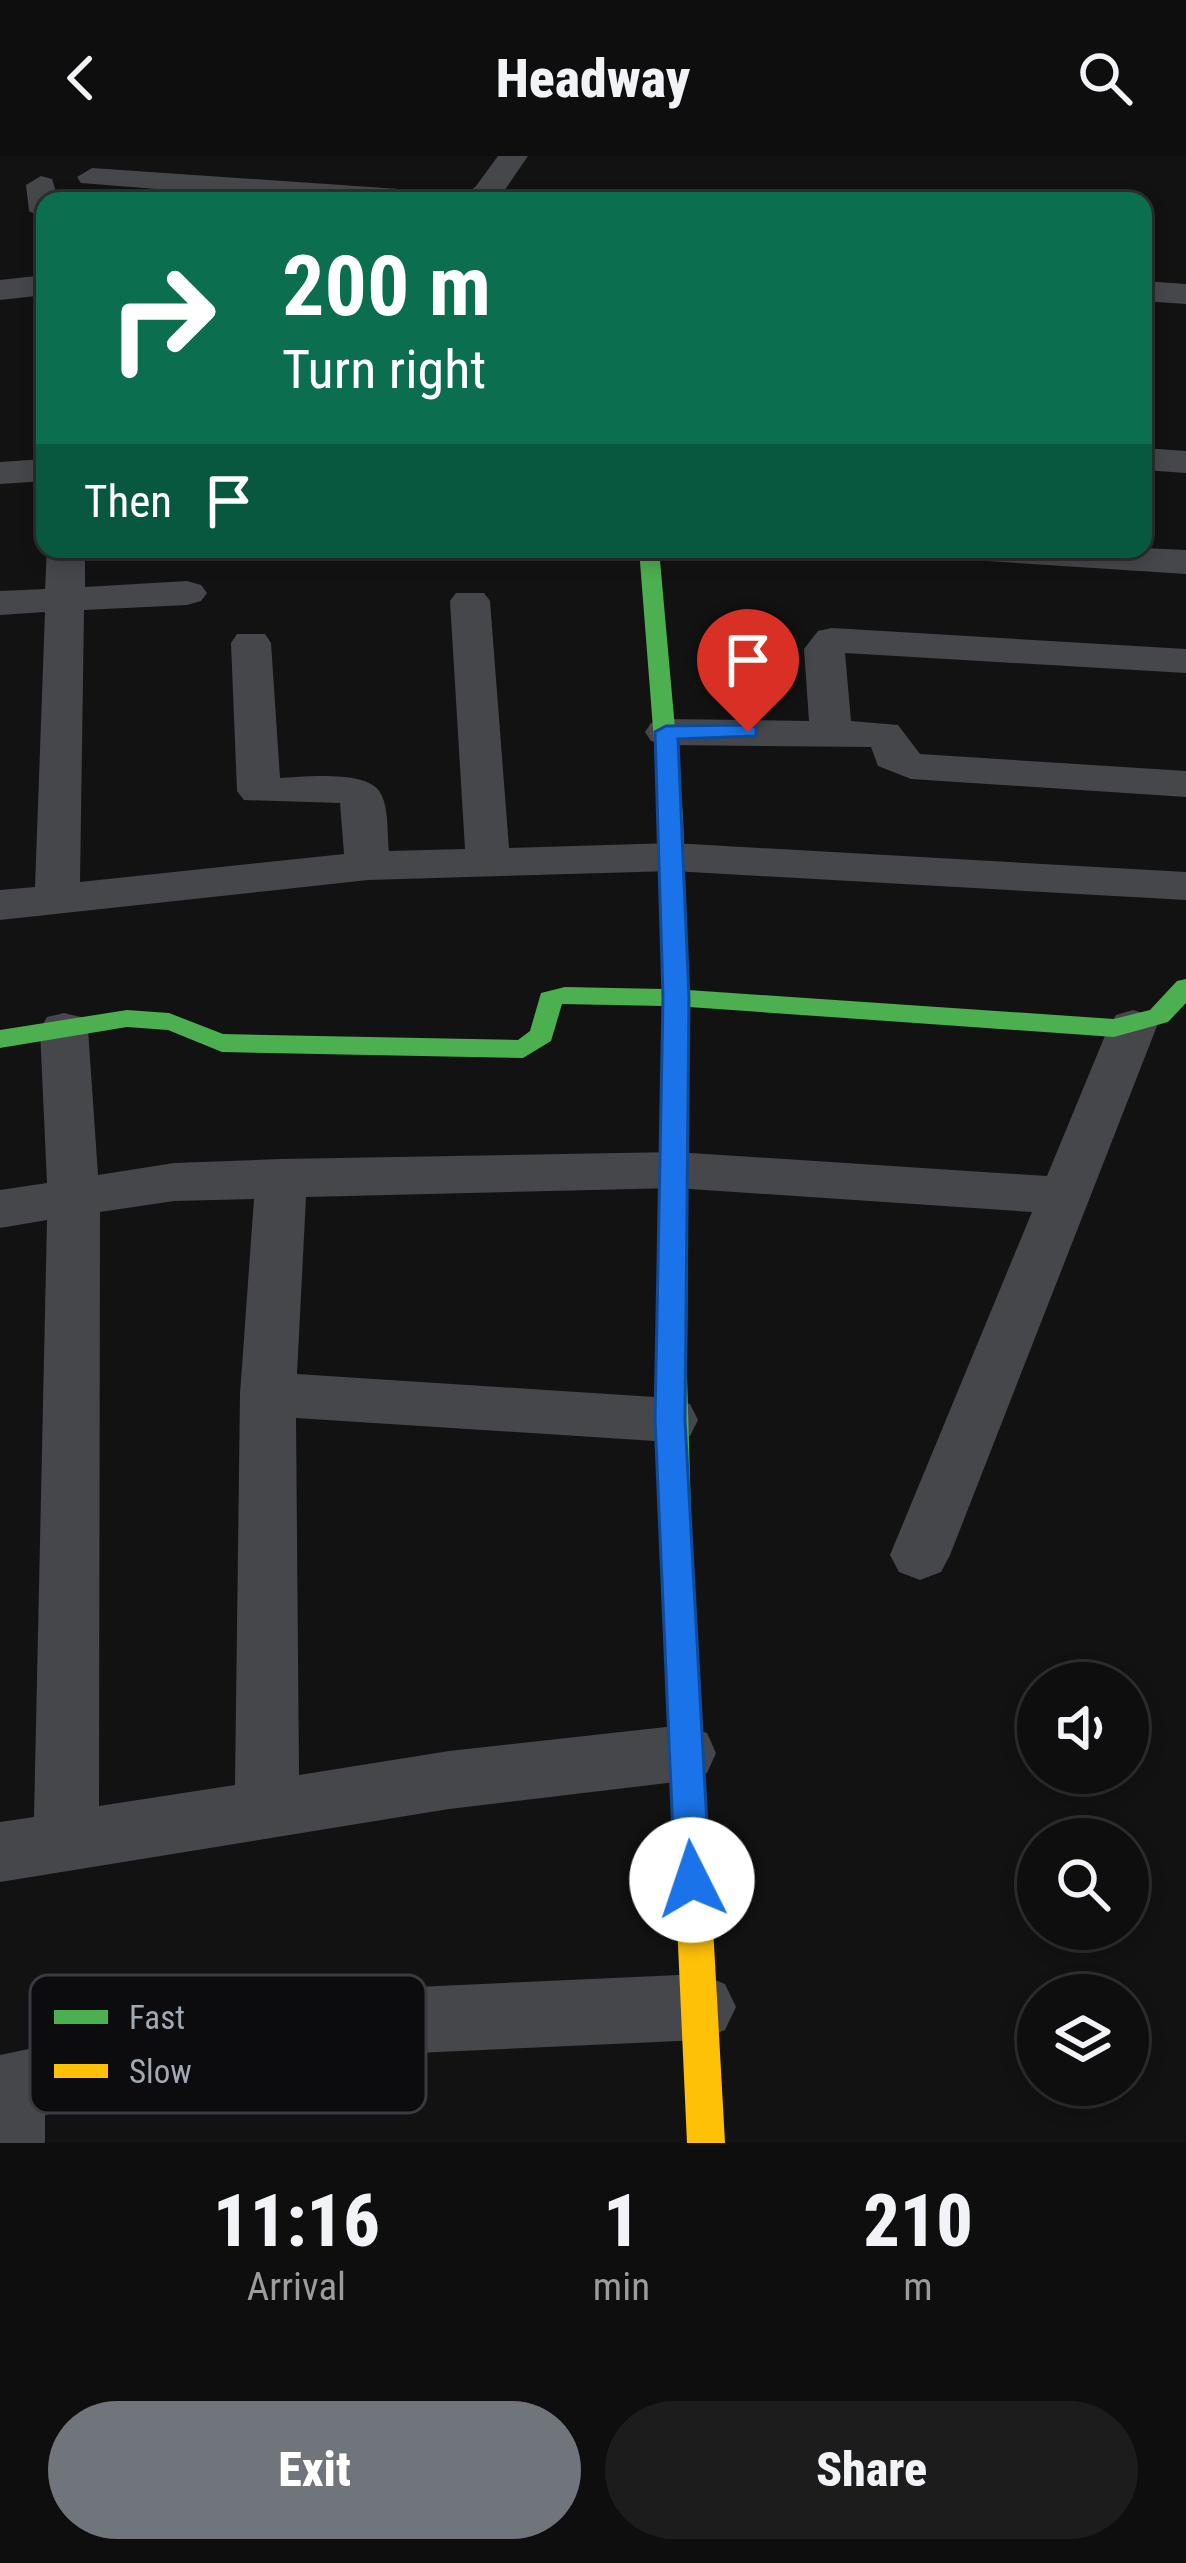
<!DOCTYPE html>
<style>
body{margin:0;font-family:"Roboto Condensed",sans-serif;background:#1c1c1c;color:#f1f3f6;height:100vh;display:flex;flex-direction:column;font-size:45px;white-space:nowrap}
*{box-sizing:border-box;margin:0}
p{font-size:39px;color:#9b9c9e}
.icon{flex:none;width:66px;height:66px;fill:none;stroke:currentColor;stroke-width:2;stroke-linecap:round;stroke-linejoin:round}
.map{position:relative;height:1987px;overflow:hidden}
.panel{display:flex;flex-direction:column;background:#0e0e0e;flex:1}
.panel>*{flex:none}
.banner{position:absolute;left:36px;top:36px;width:1116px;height:366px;border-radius:24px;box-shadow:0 6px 18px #0003,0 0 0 3px #2e2e2e;background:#0b6e4f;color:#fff;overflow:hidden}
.tools{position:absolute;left:1017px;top:1506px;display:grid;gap:24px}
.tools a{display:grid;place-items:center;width:132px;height:132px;border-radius:50%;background:#0e0e0e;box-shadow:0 6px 18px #0003,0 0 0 3px #2e2e2e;font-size:60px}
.pin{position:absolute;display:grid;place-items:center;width:102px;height:102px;color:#fff;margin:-123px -51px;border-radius:50% 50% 50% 0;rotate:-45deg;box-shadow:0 0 12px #0007}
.pin .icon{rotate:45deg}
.me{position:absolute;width:132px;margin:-66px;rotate:356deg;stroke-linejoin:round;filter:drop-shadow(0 0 9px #0008)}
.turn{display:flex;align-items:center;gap:42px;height:252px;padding:0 48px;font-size:54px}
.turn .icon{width:156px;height:156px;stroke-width:2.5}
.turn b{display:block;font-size:84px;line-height:102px}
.then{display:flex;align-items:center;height:114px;padding:0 48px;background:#0003;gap:24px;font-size:45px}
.eta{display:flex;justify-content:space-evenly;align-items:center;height:204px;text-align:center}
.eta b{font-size:72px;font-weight:800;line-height:84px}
.cta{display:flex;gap:24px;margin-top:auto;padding:24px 48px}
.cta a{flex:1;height:138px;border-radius:72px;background:#70747b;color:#fff;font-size:48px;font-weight:800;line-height:138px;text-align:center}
.cta a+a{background:#1c1c1c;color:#f1f3f6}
header{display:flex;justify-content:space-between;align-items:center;height:156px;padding:0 48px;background:#0e0e0e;font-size:54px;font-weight:800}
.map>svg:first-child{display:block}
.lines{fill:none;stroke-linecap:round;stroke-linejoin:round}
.street{fill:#46474b;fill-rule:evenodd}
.fast{fill:#4caf50;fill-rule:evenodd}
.slow{fill:#ffc107;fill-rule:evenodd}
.route{fill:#1a73e8;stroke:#114b97;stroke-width:3}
.key{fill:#0c0c0e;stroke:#393b40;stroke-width:3}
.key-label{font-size:33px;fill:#a2a9b4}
</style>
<header><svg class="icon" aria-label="back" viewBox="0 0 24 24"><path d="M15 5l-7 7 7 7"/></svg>Headway<svg class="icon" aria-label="search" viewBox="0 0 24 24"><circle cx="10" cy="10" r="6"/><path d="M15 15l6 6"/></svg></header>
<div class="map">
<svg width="1186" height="1987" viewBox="0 0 1186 1987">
<rect width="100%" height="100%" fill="#121212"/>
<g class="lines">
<!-- street -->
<g class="street">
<polygon points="498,0 528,0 498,44 459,45 476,30"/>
<polygon points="92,12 443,36 458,45 308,45 81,27 77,21"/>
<polygon points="41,20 52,23 59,45 45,45 45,64 29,55 26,29"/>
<polygon points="45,119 45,139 0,144 0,124"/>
<polygon points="1143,125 1186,128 1186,148 1143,145"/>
<polygon points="1143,292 1186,295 1186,317 1143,314"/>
<polygon points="45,303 45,325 0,328 0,306"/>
<polygon points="1143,392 1186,394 1186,418 971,404 957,401 952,393"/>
<path d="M47,393H85V431L187,425L201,429L207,437L201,445L187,449L84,454L80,726L344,698L340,647L244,644L237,635L231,487L237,478H265L271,487L280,622C303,621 369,613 381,638C389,653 387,678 389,695L465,693L450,445L456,437H484L490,445L509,692L673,687L1186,716V744L673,715L368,724L0,764V734L35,731L45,456L0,459V435L45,433Z"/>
<polygon points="832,472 1186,493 1186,517 845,497 851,565 898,569 920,598 1186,615 1186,641 911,623 878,610 871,591 666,589 651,585 645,576 651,567 666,563 809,565 804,493 818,475"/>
<path d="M1133,854L1150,859L1157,870L950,1399L941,1416L920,1424L899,1416L890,1399L1032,1056L675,1032L306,1041L297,1218L670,1242L690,1248L698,1264L690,1280L670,1286L296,1262L299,1619L449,1595L684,1569L707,1577L716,1597L707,1617L684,1625L449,1653L0,1726V1666L34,1661L47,1064L0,1072V1034L47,1027L40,873L47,861L64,857L81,861L88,873L98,1019L174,1007L281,1003L675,996L1047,1020L1109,870L1116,859ZM254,1043L240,1238L235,1629L99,1650L100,1056L174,1045Z"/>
<polygon points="701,1818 725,1828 736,1851 725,1874 701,1884 350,1900 269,1911 45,1959 45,1987 0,1987 0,1899 269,1843 350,1834"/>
</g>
<!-- fast -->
<polygon class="fast" points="639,393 659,393 683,662 688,834 1114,863 1150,854 1177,825 1186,823 1186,847 1168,866 1114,881 689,851 687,1219 692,1392 687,1401 676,1405 665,1401 660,1392 658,1219 663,850 562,848 551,885 523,902 222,896 168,874 127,871 0,892 0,874 127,854 169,857 223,878 518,884 530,875 541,837 565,831 663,833 660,662"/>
<!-- slow -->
<polygon class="slow" points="676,1379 687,1383 692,1392 725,1987 687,1987 660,1392 665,1383"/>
</g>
<!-- route -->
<polygon class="route" points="748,569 756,571 756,580 678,583 689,842 685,1264 710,1724 705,1736 692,1741 680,1736 675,1724 655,1264 663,842 655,576 666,570"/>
<!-- legend -->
<rect x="30" y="1819" width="396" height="138" rx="18" class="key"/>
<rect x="54" y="1854" width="54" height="14" fill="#4caf50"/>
<rect x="54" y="1908" width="54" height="14" fill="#ffc107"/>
<g class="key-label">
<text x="129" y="1873">Fast</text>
<text x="129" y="1927">Slow</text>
</g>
</svg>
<div class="tools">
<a><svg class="icon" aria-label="sound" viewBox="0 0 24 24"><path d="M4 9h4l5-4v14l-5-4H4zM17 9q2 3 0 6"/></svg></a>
<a><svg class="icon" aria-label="search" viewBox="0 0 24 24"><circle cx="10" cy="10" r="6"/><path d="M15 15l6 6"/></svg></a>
<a><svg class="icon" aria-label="layers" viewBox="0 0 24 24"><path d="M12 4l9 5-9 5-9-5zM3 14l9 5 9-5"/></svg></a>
</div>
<div class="pin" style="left:748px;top:576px;background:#d93025"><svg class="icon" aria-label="arrive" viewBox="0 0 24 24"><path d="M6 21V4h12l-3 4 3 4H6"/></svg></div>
<svg class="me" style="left:692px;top:1724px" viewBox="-20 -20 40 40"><circle r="19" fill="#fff"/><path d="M0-13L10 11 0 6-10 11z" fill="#1a73e8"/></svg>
<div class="banner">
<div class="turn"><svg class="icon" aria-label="right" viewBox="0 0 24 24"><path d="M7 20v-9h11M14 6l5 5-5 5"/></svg><div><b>200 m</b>Turn right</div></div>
<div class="then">Then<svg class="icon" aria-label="arrive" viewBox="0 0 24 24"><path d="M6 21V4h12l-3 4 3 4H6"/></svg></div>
</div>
</div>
<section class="panel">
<div class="eta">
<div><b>11:16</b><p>Arrival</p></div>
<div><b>1</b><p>min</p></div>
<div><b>210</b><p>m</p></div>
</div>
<div class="cta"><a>Exit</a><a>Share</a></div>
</section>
